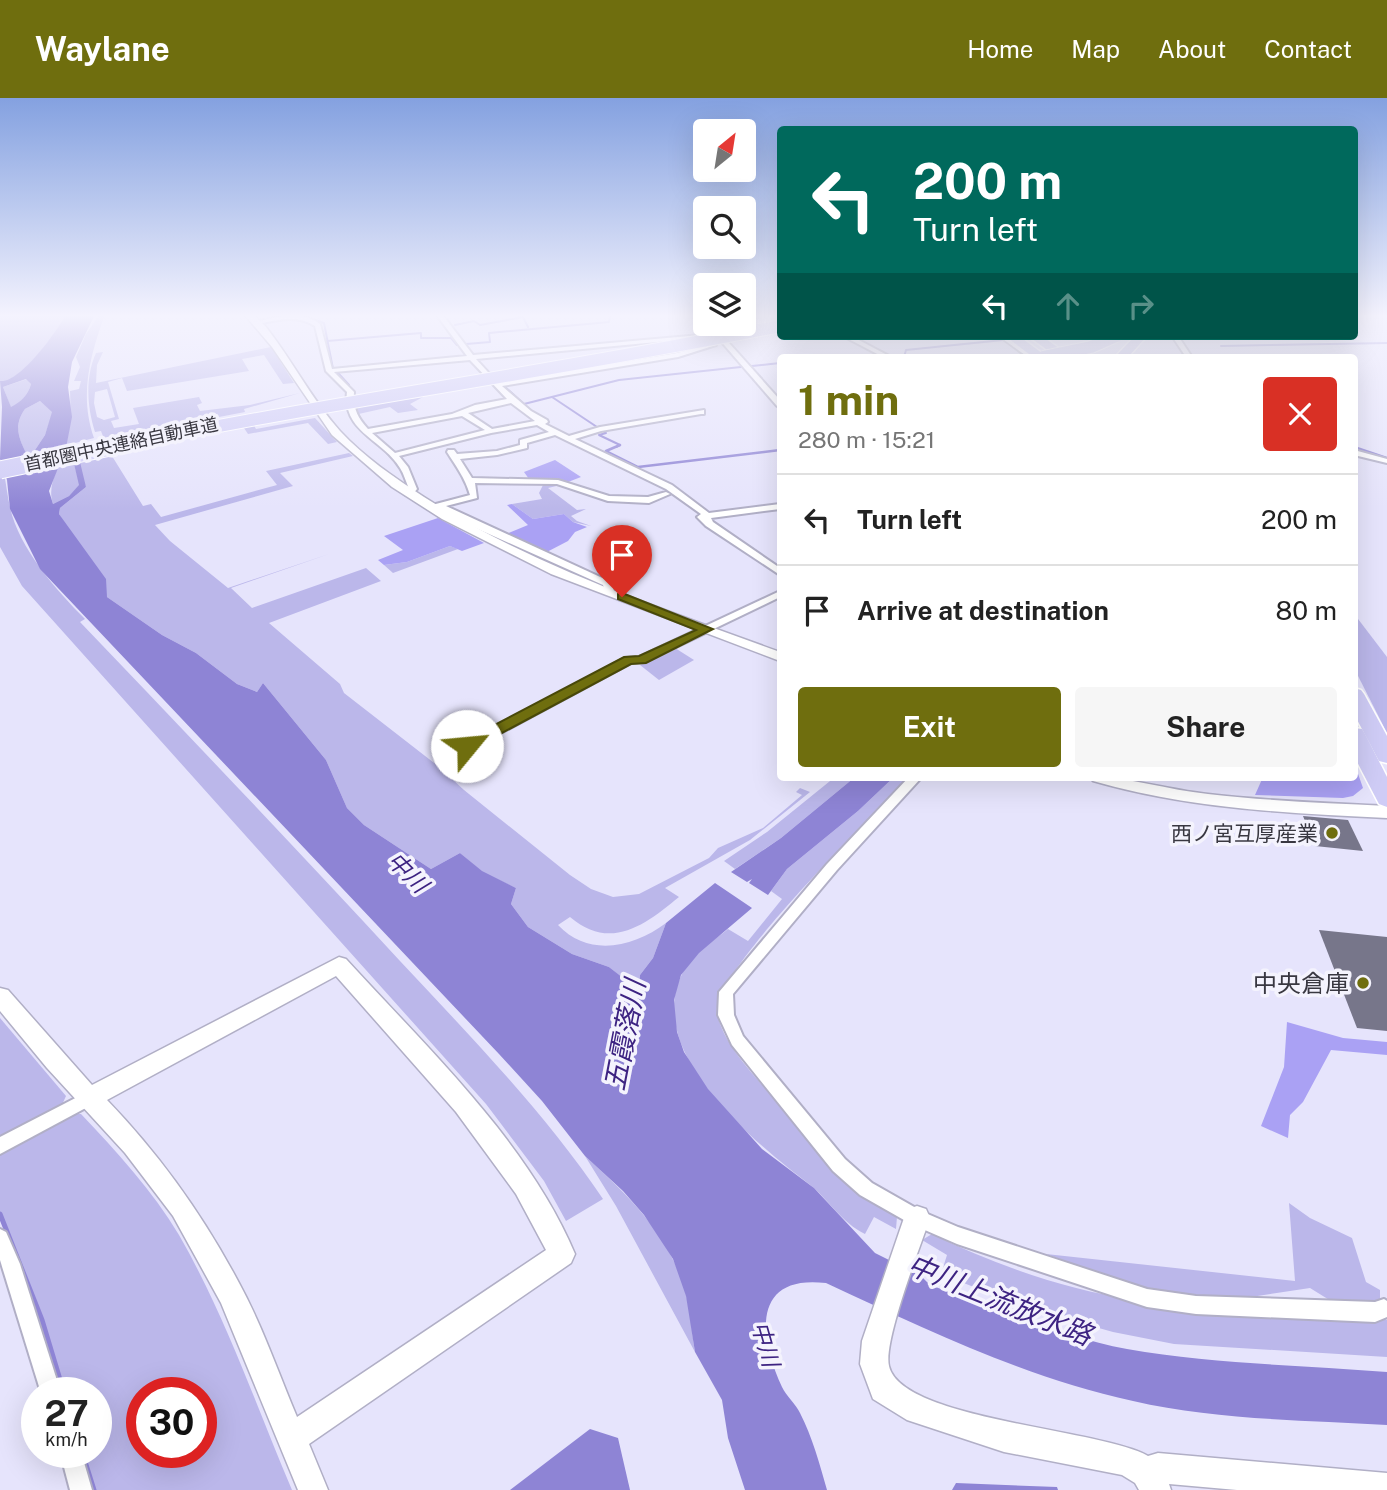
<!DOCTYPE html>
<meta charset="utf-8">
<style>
body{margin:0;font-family:"Public Sans","Noto Sans JP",sans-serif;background:#f6f6f6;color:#222;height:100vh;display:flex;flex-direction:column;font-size:26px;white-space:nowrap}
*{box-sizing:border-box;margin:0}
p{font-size:23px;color:#767676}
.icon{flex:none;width:38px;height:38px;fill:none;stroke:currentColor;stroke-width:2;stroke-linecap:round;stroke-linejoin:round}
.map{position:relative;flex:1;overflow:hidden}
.side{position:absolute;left:777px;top:256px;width:581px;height:427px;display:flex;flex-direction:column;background:#fff;border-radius:7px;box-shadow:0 7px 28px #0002}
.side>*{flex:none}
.guide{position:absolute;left:777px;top:28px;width:581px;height:214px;border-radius:7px;box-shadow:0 7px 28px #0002;background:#00695c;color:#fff;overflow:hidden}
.needle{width:46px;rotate:30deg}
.buttons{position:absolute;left:693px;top:21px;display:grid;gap:14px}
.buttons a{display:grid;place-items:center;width:63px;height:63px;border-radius:7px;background:#fff;box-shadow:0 7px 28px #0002;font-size:35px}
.speed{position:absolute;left:21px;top:1279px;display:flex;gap:14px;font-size:35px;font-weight:700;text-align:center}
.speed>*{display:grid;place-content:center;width:91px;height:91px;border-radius:50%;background:#fff;box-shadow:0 7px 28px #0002;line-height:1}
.speed small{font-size:18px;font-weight:400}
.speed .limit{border:10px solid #d22;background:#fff;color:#111}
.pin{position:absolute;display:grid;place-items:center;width:60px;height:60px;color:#fff;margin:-72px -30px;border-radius:50% 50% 50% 0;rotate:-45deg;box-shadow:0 0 7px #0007}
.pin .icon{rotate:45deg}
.me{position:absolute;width:77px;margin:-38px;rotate:62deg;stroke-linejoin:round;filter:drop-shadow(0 0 5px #0008)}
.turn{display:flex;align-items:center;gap:24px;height:147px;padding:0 21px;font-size:32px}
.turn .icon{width:91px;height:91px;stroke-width:2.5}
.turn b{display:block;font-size:49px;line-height:60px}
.lanes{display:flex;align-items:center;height:66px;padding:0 21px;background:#0003;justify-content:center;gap:35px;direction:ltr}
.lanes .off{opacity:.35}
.round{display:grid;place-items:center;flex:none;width:74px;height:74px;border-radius:7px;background:#f6f6f6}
.overview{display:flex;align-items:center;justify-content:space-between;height:119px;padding:0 21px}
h1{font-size:42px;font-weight:700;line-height:52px;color:#6f6e0e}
.primary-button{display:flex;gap:14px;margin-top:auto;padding:14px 21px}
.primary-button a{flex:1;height:80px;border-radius:7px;background:#6f6e0e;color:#fff;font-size:28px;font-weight:700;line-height:80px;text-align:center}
.primary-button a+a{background:#f6f6f6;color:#222}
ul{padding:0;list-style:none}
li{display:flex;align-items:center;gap:21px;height:91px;padding:0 21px;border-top:2px solid #e0e0e0}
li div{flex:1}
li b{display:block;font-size:26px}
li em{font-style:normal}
header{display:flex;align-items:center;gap:42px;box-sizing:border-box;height:98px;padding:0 35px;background:#6f6e0e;color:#fff}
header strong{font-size:33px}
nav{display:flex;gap:38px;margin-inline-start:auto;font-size:24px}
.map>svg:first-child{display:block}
.green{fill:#bbb7ea;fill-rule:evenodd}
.forest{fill:#aaa1f4}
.water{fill:#8e84d5;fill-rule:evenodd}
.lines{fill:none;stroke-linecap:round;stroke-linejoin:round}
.stream-far2{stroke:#8e84d5;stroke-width:2}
.stream-far1{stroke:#8e84d5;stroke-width:2.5}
.stream{stroke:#8e84d5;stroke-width:5}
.building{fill:#77768a}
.street-casing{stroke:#b1afc6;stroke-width:4}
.secondary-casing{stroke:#b1afc6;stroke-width:3}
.highway-casing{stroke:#fff;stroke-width:3}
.street{fill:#fff;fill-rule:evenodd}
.secondary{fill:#fff;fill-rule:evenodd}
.highway{fill:#cfccf6;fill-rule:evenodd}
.highway-bridge-far1-casing{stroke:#fff;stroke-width:14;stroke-linecap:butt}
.highway-bridge-casing{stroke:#fff;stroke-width:19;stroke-linecap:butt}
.highway-bridge-far1{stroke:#cfccf6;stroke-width:12}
.highway-bridge{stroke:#cfccf6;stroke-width:17}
.route{fill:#6f6e0e;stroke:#484809;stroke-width:2}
.poi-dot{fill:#6f6e0e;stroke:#f4f3fd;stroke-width:2.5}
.labels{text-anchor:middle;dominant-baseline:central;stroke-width:7;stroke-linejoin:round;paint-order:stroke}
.far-street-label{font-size:18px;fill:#393841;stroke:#f4f3fd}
.poi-label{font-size:21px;fill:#393841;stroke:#f4f3fd;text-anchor:end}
.water-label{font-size:23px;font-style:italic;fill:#3d2382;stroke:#f4f3fd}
.near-poi-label{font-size:24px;fill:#393841;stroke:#f4f3fd;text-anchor:end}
.near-water-label{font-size:28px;font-style:italic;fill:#3d2382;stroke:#f4f3fd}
</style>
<header>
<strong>Waylane</strong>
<nav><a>Home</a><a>Map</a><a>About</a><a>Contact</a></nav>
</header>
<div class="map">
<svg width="1387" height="1392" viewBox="0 0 1387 1392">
<rect width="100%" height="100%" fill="#e6e4fc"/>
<!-- green -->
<g class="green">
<path d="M0,216H66C56,236 25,278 3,284L0,283Z"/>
<path d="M100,216H105C90,258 79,297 94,340L75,345L83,359L107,350L143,408L151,406L161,419L277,387L266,373L349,355L353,358L280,375L293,388L155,427L170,443L228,490L329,456L231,490L252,510L366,470L381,483L269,525L340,586L344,595L438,668L464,692L570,777L591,791L613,799L639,796L709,760L718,750L763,730L802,697L796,694L800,690L810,694L750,742L665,790L679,799C646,826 611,854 570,819L558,827C589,860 634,849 666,825L653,860L640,877L639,887H631L609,869L572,856L528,829L511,806L516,790L482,774L460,755L431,771L364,727L347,710L326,662L263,585L257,594L237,586L196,555L162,537L107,499L59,416L60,410L86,389L74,366L80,387L69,398L53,406C46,385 61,368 66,348C70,329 71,312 70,293L79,291L81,283H74L80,269L76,259L86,236Z"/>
<path d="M271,249L294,285L283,286L264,257L242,261L249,273L127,293L122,280L108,284L119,321L111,323L114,330L139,326L133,310L199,299L202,305L197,307L200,313L250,307L300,295L244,311L245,314L104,341L101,333L95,334C87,309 85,279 96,255L103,254L97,267L96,285ZM107,291L115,319L104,322L97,319L94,305L95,294Z"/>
<path d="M27,281L31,286C28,297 21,304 11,310L3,289Z"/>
<polygon points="423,299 410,306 418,312 398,315 390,309 354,317 352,310"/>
<path d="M40,303L53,314L45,337L29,361C20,343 12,329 25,311Z"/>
<polygon points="315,320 337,344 328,346 308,325 248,336 240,324 251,322 256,331"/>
<path d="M0,361C6,379 6,391 10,409C18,449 57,493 85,521L80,524C187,636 295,749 400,863C472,940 544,1014 603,1101L566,1123L544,1083L486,1006L22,488L0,449Z"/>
<polygon points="539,384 565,386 548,390 577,412 586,411 571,418 577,423 591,428 573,424 564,416 533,421 512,406 542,401 539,395 543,387"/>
<polygon points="450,448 458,451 393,475 384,467 407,464"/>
<polygon points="1355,517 1387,559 1387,635 1355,572"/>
<polygon points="675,550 694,562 659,582 640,567"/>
<polygon points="835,679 855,679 781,740 735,771 724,763 767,734"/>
<path d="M894,679H909C876,715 712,874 717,914C722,947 759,982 779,1006C815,1049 848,1090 897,1119L896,1131L874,1119L865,1136C842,1125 829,1102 809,1086C755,1045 643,954 682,876C691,857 712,844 728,831L748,843L782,801L771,793L787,771L858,713Z"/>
<polygon points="0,920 66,998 61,1009 0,1042"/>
<path d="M70,1016H81C116,1053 153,1093 179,1137C225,1217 256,1307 292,1392H90L79,1355L96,1354V1295H61L39,1225L0,1121V1053ZM142,1295H201V1354H142Z"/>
<path d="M585,1058C628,1097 674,1141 687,1201C691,1218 692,1236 695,1254L616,1108Z"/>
<polygon points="1289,1105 1310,1120 1352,1140 1366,1184 1380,1192 1380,1203 1376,1205 1331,1203 1310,1190 1225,1203 1153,1195 1046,1156 1295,1183"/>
<path d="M932,1136C995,1167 1066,1192 1136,1202C1218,1214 1304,1216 1387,1222V1259L1174,1246L1113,1234L1024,1209L941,1176L947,1157L922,1142Z"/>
</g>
<!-- forest -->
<g class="forest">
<polygon points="555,362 581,379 568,384 529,381 524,374"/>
<polygon points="512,406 533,421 564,416 573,424 587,429 575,434 568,443 543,456 504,437 528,427 507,407"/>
<polygon points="438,420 484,445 462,453 450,448 407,464 384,467 378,462 403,452 384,438"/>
<polygon points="1355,667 1363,690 1353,698 1343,700 1255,697 1263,679 1354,679"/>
<polygon points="1287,924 1343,940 1387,944 1387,957 1331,952 1303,1004 1290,1017 1288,1040 1261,1028 1284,969"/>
</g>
<!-- water -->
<g class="water">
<path d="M66,216H95L72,264L68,289L72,319L66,350L49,393L53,406L69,398L79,387L74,366L70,363L80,364L86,389L60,410L59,416L106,481L107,499L162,537L196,555L237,586L257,594L263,585L326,662L347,710L364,727L431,771L460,755L482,773L516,790L511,806L528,829L572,856L609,869L632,887H639L640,877L653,860L666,825L715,785L752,810L699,855L681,877L674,902L677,934L684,954L708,991L762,1051L814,1090L875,1155L921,1178L930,1187C995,1210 1059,1238 1127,1251C1212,1266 1301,1267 1387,1274V1327C1303,1322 1215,1322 1133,1303C1024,1279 927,1232 826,1185C751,1176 759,1239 782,1289C786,1298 796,1306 800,1315C812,1338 820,1367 827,1392H745L728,1340L722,1302L695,1254L686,1198L673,1161L644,1117L623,1093L585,1058L542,1003L499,956L40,471L10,411L7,382L0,361L2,309L0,283C19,286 57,234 66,216ZM26,281L31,286C28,297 21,304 11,309L3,289ZM40,303L52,314L45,337L29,361C20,343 12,329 25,311Z"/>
<polygon points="855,679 894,679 858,713 787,771 768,797 749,785 752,781 747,784 731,774 781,740"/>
<polygon points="590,1331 618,1340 630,1392 510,1392"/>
<polygon points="956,1385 1057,1389 1058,1392 952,1392"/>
</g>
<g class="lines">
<!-- stream-far2 -->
<g class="stream-far2">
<polyline points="304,218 324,225 333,271"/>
<polyline points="455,227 474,223 480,227 523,219 528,229"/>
<polyline points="327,243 421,235 421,240 451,240 457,247"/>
<polyline points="466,246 490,244 489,235 609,224 610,216"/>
<polyline points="1221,248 1387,245"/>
<polyline points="904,259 906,252 1003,242"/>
<polyline points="752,268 780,265"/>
<polyline points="338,275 349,287"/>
<polyline points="505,289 524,306 619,282 741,269"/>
<polyline points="552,299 597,329"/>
<polyline points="603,333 606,335 599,337 620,347 616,349"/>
</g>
<!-- stream-far1 -->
<g class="stream-far1">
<polyline points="620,347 606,353 638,369 780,352"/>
<polyline points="1354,349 1387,360"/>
</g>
<!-- stream -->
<g class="stream">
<polyline points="0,1116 42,1222 64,1295"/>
<polyline points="82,1354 94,1392"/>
</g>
</g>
<!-- building -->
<g class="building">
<polygon points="1303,718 1348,722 1363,753 1315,748"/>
<polygon points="1319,832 1387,839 1387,933 1357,930"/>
</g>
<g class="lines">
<defs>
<g id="street">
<path d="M280,216C293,215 309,218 320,226L332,271L467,258L436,216H442L473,257L712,236L710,239L476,261L498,285L677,255L716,245V247L678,259L502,288L531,313L547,322L548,324L545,326L569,338L600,329L704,312V316H701L601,333L575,341L672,387L709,415L780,406V411L711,420L713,424L780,470V477L706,428L697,419L701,416L666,391L555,337L527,345V350L497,357L460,361L472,380L558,382L609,398L648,399L666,394L670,396L649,405L608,403L557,386L475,385L477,400L446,408L611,484L614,493L612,495H606L603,487L460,423L438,411H432V407L470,397C465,380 456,368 447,354L448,352H454L457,356L497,353L520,347V342L549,334L537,327L491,335L399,358L408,369L417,391L412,397H406L405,395L409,391C406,384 404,376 400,370C384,342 342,334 347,294L326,273L315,228C297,216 277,222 257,226L254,224L283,218ZM470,262L507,301L475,307L452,316L368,331C357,319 353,310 354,294L334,274ZM511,305L535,323L492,331L468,315ZM462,318L485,332L395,355L372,335Z"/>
<polygon points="706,226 712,226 780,302 780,308 777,308"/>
<polygon points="843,238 851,238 891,259 883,259"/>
<polygon points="999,238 1006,238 1033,258 1022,259 1025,257"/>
<polygon points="1172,238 1178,238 1192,259 1186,259"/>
<polygon points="1354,352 1387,361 1387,365 1354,357"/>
<polygon points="780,493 780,499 645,564 631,565 471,651 463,651 461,648 625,560 639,559"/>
<polygon points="909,679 922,679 837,772 733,896 734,917 743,938 845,1061 872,1085 923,1114 958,1129 1147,1191 1196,1198 1375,1204 1384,1201 1387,1203 1387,1219 1375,1224 1196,1216 1147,1209 957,1146 911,1126 860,1097 833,1073 732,947 718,917 719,894 827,766"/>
<polygon points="89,993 95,995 97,1000 95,1005 0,1056 0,1039"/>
<polygon points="0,1131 6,1134 20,1166 61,1295 41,1295 0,1162"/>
<polygon points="60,1354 81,1354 92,1392 70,1392"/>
</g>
<g id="secondary">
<path d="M244,216H253L266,229C292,262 312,302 340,333C364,359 395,380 424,399C534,469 659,510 780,554V563L551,476L442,421L392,389L332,337L272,249Z"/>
<path d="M1090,679C1130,679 1168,692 1208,696C1268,703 1327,705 1387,708V720C1287,715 1190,711 1093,683Z"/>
<path d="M339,859L346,861C427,950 528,1044 575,1156L571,1165L309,1346L328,1392H298L221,1205L173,1118L125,1055L47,970L0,913V890L8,892L92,987ZM336,878L456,1014L516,1096L546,1152L297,1319C278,1274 262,1227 239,1185C203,1117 160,1057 107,1002Z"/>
<path d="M917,1108L926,1111L930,1120C920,1149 883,1244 889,1268C901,1322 1101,1331 1148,1358L1158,1355L1387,1375V1392H1237L1169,1386L1171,1392H1139L1135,1385L1122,1377L1004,1354L907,1322L873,1301L860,1266L862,1243L904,1120L908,1111Z"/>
</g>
<g id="highway">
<polygon points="1005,238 1019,238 1047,259 1033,259"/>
<polygon points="1028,238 1042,238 1071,259 1057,259"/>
<polygon points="1135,238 1147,238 1128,259 1115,259"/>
<polygon points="1354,590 1361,592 1364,596 1387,638 1387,665 1379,663 1354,616"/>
<polygon points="1354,630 1362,631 1365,636 1387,679 1387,709 1379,706 1354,658"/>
</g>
</defs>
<!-- street casing -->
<use href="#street" class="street-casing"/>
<!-- secondary casing -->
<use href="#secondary" class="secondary-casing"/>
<!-- highway casing -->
<use href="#highway" class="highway-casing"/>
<!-- street -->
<use href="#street" class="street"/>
<!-- secondary -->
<use href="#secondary" class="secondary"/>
<!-- highway -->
<use href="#highway" class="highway"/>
<defs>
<g id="highway-bridge-far1">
<polyline points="1043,259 1091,249 1116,238"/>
<path d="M112,349C334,303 558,273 780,228"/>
</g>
<polyline id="highway-bridge" points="0,372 120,347"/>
</defs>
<!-- highway-bridge-far1 casing -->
<use href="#highway-bridge-far1" class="highway-bridge-far1-casing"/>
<!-- highway-bridge casing -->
<use href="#highway-bridge" class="highway-bridge-casing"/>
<!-- highway-bridge-far1 -->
<use href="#highway-bridge-far1" class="highway-bridge-far1"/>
<!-- highway-bridge -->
<use href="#highway-bridge" class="highway-bridge"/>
</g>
<!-- sky -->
<linearGradient id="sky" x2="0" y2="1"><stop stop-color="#84a1e0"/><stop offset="0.53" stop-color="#f4f3fe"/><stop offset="1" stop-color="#f4f3fe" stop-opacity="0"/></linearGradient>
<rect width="1387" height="411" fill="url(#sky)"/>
<!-- route -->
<polygon class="route" points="622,495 713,531 646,565 631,566 472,651 462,651 459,648 462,644 624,559 639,558 696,532 618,501 618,496"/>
<!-- markers -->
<g class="poi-dot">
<circle cx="1332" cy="735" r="7"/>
<circle cx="1363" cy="885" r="7"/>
</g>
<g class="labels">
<!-- far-street labels -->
<g class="far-street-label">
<text transform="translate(121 346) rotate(-12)">首都圏中央連絡自動車道</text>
</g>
<!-- poi labels -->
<g class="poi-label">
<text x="1318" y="735">西ノ宮互厚産業</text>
</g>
<!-- water labels -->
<g class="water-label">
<text transform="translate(408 774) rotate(45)">中川</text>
<text transform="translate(766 1246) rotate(74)">中川</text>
</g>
<!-- near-poi labels -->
<g class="near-poi-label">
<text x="1349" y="885">中央倉庫</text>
</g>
<!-- near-water labels -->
<g class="near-water-label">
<text transform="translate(624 937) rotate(-79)">五霞落川</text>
<text transform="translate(1000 1201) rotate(22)">中川上流放水路</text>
</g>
</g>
</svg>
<div class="buttons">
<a><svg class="needle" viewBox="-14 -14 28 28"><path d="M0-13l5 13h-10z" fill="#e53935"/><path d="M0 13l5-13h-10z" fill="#767676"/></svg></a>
<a><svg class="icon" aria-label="search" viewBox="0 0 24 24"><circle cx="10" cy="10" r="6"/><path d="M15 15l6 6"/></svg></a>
<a><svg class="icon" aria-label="layers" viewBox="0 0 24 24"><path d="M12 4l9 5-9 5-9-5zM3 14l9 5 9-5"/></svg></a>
</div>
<div class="speed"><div>27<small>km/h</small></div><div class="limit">30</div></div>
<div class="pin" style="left:622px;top:499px;background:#d93025"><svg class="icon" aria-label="arrive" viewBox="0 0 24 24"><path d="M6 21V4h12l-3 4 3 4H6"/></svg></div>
<svg class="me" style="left:467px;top:648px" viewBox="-20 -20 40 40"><circle r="19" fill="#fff"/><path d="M0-13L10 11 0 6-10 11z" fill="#6f6e0e"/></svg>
<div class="guide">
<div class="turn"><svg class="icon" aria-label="left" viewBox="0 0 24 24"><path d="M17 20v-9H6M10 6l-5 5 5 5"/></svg><div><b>200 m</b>Turn left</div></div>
<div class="lanes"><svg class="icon" aria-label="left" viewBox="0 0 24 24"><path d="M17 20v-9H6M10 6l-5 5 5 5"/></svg><svg class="icon off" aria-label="ahead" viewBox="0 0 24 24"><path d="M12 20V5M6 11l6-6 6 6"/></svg><svg class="icon off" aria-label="right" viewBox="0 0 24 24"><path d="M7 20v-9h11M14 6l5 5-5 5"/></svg></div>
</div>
<section class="side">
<div class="overview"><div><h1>1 min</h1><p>280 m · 15:21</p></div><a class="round" style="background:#d93025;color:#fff"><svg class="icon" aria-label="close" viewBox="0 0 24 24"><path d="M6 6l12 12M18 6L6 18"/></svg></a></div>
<ul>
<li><svg class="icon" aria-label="left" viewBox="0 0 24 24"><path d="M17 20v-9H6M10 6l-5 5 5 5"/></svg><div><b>Turn left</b></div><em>200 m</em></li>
<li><svg class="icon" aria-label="arrive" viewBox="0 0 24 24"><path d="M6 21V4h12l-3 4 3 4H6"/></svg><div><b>Arrive at destination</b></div><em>80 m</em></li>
</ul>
<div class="primary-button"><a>Exit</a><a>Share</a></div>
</section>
</div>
